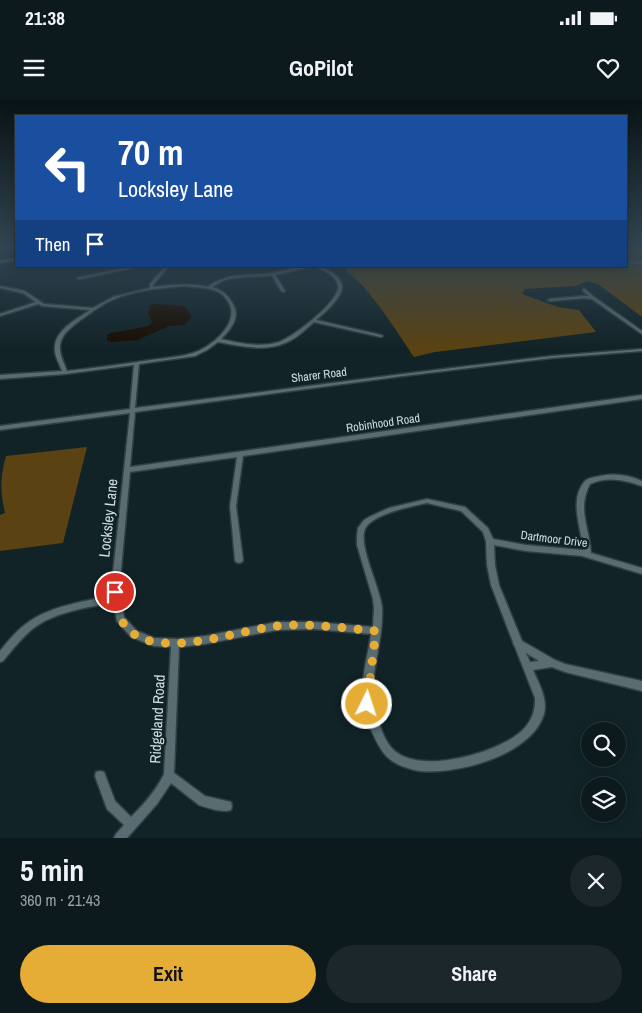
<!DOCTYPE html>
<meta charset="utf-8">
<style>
body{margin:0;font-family:"Archivo Narrow",sans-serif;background:#1b272a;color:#f1f3f6;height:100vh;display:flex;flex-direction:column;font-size:19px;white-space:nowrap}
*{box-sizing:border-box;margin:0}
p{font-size:16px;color:#9aa1a4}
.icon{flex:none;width:28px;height:28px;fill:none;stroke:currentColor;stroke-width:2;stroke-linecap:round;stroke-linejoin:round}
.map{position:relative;height:738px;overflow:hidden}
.details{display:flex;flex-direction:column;background:#0d1a1d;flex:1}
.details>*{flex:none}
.guide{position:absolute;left:15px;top:15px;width:612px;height:152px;border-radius:0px;box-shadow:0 2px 12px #0003,0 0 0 1px #2d383b;background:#1a4fa0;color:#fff;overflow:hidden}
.tools{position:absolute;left:581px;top:622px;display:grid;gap:10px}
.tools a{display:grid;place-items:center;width:45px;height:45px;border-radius:50%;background:#0d1a1d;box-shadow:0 2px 12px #0003,0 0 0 1px #2d383b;font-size:25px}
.pin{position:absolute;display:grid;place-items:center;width:42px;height:42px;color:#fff;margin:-21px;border:2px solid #fff;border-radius:50%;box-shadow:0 1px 5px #0007}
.me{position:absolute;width:55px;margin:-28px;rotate:4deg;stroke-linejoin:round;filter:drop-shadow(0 0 4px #0008)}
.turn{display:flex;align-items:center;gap:18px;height:105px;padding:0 20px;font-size:22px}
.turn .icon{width:65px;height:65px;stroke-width:2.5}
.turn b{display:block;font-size:35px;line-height:42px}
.then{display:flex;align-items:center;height:48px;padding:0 20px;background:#0003;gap:10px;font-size:19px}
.round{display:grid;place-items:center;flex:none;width:52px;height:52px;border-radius:26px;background:#1b272a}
.overview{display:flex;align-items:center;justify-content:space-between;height:85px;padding:0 20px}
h1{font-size:30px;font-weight:700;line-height:38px}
.button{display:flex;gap:10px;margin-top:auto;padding:10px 20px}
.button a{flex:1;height:58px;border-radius:30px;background:#e5ad36;color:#111;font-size:20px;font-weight:700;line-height:58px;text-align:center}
.button a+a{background:#1b272a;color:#f1f3f6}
.status{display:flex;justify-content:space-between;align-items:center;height:35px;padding:0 25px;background:#0d1a1d;direction:ltr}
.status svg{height:14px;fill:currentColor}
header{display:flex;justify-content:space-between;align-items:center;height:65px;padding:0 20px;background:#0d1a1d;font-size:22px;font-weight:700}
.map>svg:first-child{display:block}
.forest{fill:#5a4212}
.water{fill:#180c00}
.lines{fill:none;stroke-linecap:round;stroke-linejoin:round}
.minor-casing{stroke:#323e42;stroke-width:3}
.minor{fill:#586c71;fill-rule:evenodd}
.route{stroke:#e5ad36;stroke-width:9;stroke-dasharray:0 16.2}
.labels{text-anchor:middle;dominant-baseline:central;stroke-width:5;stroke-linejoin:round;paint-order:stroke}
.street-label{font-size:12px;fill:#d2dde0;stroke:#112327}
.near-street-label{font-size:15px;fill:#d2dde0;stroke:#112327}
</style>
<div class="status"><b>21:38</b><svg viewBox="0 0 49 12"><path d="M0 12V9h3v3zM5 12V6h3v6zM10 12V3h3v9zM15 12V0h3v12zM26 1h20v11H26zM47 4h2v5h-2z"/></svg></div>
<header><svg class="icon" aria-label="menu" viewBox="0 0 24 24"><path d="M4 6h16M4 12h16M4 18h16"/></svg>GoPilot<svg class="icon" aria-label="heart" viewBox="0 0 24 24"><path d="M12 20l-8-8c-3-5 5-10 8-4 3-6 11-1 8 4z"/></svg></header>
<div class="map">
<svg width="642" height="738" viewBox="0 0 642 738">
<rect width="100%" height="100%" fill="#112327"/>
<!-- forest -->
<g class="forest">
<path d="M626,146H642V217L598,184L587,181L576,186L525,189L522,194L558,207L579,210L596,232L435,252L414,257C401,238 365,180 347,173V166H626Z"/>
<path d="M87,347L63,443L0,451V415L5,413C0,391 0,378 6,356Z"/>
</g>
<!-- water -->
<polygon class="water" points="159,204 184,206 192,217 184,225 169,226 142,238 166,224 138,240 111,242 107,240 107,235 111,233 148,226 152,222 148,212 151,206 148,207 149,205"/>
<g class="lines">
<defs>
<g id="minor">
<polygon points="16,158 16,160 0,163 0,161"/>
<polygon points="626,161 642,162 642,164 626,163"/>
<polygon points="134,166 143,166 79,179 77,178"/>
<path d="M165,166H169L153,185V187C172,185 190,183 208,187C225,173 247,176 267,174C284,171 300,165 317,166C323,167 329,170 334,174C338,177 342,182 342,187C342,198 324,213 316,220L381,235L383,236L381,237L314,222C305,230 296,239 285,243C264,252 240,246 218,242L207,250L195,256L139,264L135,308L403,274L552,256L642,249V251L552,258L403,276L135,312L130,367L642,295V299L243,356L236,406L243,460L242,462L239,463L236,462L235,460L230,406L237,357L130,372L119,492L124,517L137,531L154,538L179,539L205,536L277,522H314L373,527L374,508L373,499L357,445V436L358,428L364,420L371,416L389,408L427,399L465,407L488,428L493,439L526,445L583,450C582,429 568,400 585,381C588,378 595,377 600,376C614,373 629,375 642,381V386C624,380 608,376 590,384C577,409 589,426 591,453L642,468V474L582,456L526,451L494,445L495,465L499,485L522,541L555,560L565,564L642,581V591L565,572L552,567L533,570C539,584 548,599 544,614C532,655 457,675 419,671C409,669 399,666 391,660C378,652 365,617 363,603C360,581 368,556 371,534L314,529L277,530L205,544L179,547L174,673L205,696L231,702L232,706L231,710C222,713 208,708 199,705L171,683L157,704L127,738H114L116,734L124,725L107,709L95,676L96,672L100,671L104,672L115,701L131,717C144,704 156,691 164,674L171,547L154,546L131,537L117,521L113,502C87,508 58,511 35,527C23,536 13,549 3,561L0,562V551C9,540 18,529 30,521C54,505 84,502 112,495L111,492L130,313L0,330V326L130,309L134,265L65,274L0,279V275L62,271C60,265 56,259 55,252C52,231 76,220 90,210L43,206L38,204L0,216V214L36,202L23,193L0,188V186L25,191L44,204L93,208L113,197L150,188V184ZM314,166C322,170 335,174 338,185C342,200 292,238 279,242C260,248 239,243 221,239C232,228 242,216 231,201C226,193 221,190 212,187C228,174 252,178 272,175L281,191L283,192L285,191L275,175ZM184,186C195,187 213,187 222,194C224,196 227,200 229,203C240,224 210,248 193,253C181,257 164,258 151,260C123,264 95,268 67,271C64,263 59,254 60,245C62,233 73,226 82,219C92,212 101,205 112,200C134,190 160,188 184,186ZM427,403L461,411L483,432L486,441L487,465L491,485L513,542V543L515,547L535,598C536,625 518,637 495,647C470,658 419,670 396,652C388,646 383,635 380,626C376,617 372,607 372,597C372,567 384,537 382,507C380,487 358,446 365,429C372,414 412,406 427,403ZM526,553L539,561L530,562Z"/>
<polygon points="583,189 585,189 594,197 642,231 642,234 592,199 584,198 550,201 548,200 550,199 584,196 589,196 583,191"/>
</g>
</defs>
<!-- minor casing -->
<use href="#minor" class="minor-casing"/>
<!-- minor -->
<use href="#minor" class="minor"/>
</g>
<!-- sky -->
<linearGradient id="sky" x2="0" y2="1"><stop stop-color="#091315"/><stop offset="0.59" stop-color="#324552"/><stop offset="1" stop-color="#324552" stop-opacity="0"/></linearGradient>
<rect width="642" height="249" fill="url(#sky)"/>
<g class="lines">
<!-- route -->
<path class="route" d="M115,492C117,578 229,531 277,526C310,523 343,528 376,531L367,604"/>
</g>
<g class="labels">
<!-- street labels -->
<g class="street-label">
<text transform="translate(319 275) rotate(-7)">Sharer Road</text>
<text transform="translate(383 323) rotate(-8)">Robinhood Road</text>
<text transform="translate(554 439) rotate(7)">Dartmoor Drive</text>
</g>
<!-- near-street labels -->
<g class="near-street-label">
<text transform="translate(108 418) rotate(-84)">Locksley Lane</text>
<text transform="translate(157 619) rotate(-87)">Ridgeland Road</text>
</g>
</g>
</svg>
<div class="tools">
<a><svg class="icon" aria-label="search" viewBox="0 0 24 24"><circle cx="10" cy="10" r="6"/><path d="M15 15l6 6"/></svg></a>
<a><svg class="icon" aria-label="layers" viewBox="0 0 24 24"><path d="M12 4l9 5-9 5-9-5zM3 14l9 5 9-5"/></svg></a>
</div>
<div class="pin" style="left:115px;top:492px;background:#d93025"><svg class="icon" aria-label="arrive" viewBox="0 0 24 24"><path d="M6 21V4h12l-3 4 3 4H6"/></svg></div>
<svg class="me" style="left:367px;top:604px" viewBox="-20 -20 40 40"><circle r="17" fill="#e5ad36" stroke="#fff" stroke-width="3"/><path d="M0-11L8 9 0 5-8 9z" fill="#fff"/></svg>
<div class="guide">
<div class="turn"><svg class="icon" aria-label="left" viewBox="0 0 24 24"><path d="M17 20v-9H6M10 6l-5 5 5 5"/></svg><div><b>70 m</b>Locksley Lane</div></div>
<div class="then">Then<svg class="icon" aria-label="arrive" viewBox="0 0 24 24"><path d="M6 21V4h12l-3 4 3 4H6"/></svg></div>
</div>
</div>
<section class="details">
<div class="overview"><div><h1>5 min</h1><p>360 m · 21:43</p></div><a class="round"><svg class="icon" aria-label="close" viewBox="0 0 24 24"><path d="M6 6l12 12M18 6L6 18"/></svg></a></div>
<div class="button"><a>Exit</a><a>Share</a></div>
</section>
